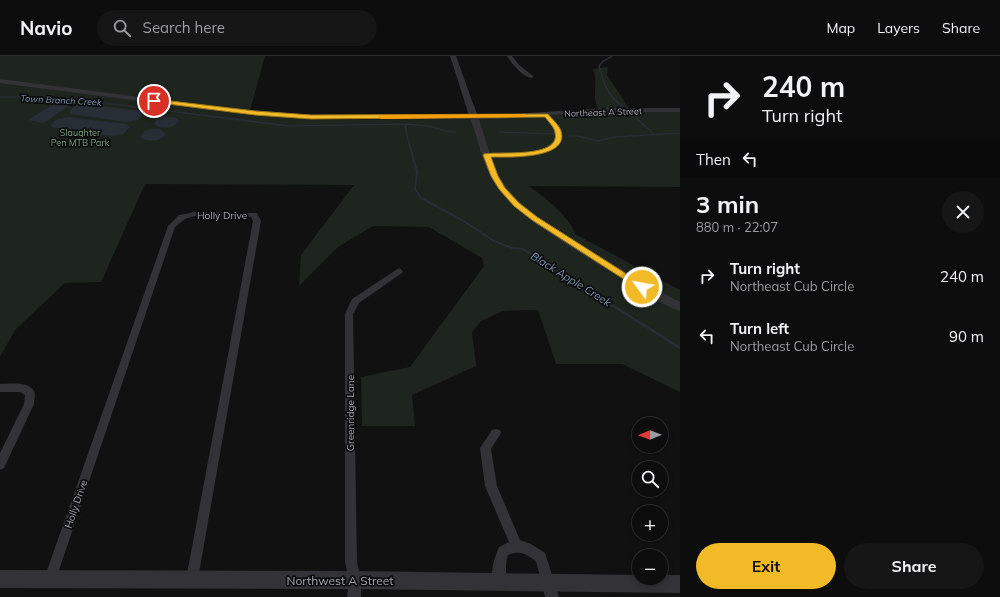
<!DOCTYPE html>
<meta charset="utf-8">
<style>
body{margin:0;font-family:Mulish,sans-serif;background:#161617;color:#f1f3f6;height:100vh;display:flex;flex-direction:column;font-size:15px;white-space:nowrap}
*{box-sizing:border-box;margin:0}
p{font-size:13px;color:#9a9c9e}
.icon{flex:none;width:22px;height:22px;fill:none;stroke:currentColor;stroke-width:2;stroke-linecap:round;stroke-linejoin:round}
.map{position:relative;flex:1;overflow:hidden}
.panel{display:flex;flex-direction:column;background:#0d0d0e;width:320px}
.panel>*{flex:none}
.banner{background:#0d0d0e;color:#f1f3f6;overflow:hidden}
.needle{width:26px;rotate:269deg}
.tools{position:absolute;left:632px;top:361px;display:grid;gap:8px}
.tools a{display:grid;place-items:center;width:36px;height:36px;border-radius:50%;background:#0d0d0e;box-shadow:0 2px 6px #0003,0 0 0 1px #2d2d2e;font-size:20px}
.pin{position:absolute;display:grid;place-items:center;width:34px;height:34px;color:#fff;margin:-17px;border:2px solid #fff;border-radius:50%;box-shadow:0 1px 4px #0007}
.me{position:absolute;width:44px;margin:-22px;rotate:302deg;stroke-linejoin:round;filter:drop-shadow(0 0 3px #0008)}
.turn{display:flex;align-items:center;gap:14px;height:84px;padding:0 16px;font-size:18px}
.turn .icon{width:52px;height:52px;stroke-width:2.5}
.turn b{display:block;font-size:28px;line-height:34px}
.then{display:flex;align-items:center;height:38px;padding:0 16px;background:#0003;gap:8px;font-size:15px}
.round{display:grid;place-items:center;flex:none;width:42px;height:42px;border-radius:21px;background:#161617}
.head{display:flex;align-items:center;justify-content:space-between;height:68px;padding:0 16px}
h1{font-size:24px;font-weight:700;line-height:30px}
.action{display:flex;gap:8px;margin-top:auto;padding:8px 16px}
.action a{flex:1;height:46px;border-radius:24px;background:#f3ba28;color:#111;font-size:16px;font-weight:700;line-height:46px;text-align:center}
.action a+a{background:#161617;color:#f1f3f6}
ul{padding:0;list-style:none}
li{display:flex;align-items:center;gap:12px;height:60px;padding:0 16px}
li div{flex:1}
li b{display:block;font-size:15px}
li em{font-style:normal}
header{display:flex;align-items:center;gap:24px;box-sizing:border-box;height:56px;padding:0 20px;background:#0d0d0e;border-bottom:1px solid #2d2d2e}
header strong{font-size:19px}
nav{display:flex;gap:22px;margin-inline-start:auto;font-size:14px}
.search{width:280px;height:36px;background:#161617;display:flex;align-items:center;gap:10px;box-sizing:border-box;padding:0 14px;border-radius:22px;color:#9a9c9e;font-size:15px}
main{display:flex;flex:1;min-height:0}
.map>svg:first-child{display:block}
.green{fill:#1d251e}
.water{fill:#272e36}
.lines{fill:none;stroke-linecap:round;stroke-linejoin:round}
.stream-far2{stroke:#272e36;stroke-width:1.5}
.stream-far1{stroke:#272e36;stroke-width:2}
.stream{stroke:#272e36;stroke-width:2.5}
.minor{fill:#323237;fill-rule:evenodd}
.tertiary{fill:#323237;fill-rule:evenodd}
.tertiary-bridge{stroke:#323237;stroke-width:8}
.route{fill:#f3ba28;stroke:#9e791a}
.slow{fill:#f59e0b}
.labels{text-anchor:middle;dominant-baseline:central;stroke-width:3.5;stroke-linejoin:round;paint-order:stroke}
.far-water-label{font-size:9px;font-style:italic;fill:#7892af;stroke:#0c0c0d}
.far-street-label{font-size:9px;fill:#a2a6b3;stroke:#0c0c0d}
.far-park-label{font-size:9px;fill:#789f7d;stroke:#0c0c0d}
.street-label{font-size:10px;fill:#a2a6b3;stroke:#0c0c0d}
.water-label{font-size:11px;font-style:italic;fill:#7892af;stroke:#0c0c0d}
.near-street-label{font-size:12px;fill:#a2a6b3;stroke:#0c0c0d}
</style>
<header>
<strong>Navio</strong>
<div class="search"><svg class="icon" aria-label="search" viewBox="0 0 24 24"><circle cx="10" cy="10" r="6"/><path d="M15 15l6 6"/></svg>Search here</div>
<nav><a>Map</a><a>Layers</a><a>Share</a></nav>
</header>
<main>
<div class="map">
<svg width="680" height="541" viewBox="0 0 680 541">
<rect width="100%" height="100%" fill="#111112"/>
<!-- green -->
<path class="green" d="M0,0H265L249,58L319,64L456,62L560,56L562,59L565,58L600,55C590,42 599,28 593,13L608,11L607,19L630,54H680V131L529,130C543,140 571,162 575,178L680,234V336L622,308H556L538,254L503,255L481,265L472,276L476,310L412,339L415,370H362L361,321L410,311L484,210L482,202L429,171L373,170L338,191L299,230L301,199L354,129L145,128L101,226L65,227L15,274L0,301Z"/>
<!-- water -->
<g class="water">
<polygon points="55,47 70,49 44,67 28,64"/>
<polygon points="85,48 141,55 145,58 138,64 126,66 70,58 70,54 75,50"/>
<path d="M165,60L176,62L179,65C174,73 161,74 154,68L157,63Z"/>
<polygon points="68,61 126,68 130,71 123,78 110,80 52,71 52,67 58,63"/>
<path d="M152,73H160L166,78C160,86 148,87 140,81L144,75Z"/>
</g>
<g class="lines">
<!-- stream-far2 -->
<g class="stream-far2">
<polyline points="600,15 599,10 602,6 612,0"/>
<path d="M601,16C604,31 612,44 625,52"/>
<polyline points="0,41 48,41 81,44 289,70 407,68 429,70 445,75 456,76"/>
<polyline points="636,62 655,79"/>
<polyline points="407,68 405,71 410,91"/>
<polyline points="498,76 554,78"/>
<polyline points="569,80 578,80 598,85 614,81 680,77"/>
</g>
<!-- stream-far1 -->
<polyline class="stream-far1" points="410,90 417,116 415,133 421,142 462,164 494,185 512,192 523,193 544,206"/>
<!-- stream -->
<polyline class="stream" points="542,205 680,292"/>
<!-- minor -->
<g class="minor">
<path d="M507,0H512L519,9L533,20V22C523,22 512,8 507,0Z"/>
<path d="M0,23L209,50L311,59H498L605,52H680V56H605L549,59L558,70L562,82C545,106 513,101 487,101L484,99L485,98C509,93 538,105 556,82L552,70L544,60L498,63H311L209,54L0,27Z"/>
<polygon points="195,156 254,157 257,157 261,165 198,523 197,528 192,529 187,528 186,523 253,165 251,161 195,160 185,163 175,171 56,523 55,528 50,529 45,528 44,523 168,170 179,159"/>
<polygon points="399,212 403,215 402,217 359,247 353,258 357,506 361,524 361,541 347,541 349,524 345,506 345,258 352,243"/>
<path d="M0,328C10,328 28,325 34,335C36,338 34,344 34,348L4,412L0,414V397L24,348L25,339L20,336H0Z"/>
<path d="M496,373L500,374L501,377L491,393L497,430L520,484L531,488L545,497L559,541H545L536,505C526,498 520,494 508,499C504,509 508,520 504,530L499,531L494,530C489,517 494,503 499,491L509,486L485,430L480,392L492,374Z"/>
</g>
<!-- tertiary -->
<g class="tertiary">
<polygon points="450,0 456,0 475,53 474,55 468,55 467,53"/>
<path d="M474,68H480L481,70C488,90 492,112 505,129C521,152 546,166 569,181C605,204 642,226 680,246V255C663,250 645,236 630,227C606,213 583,199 560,184C538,169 515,155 499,134C485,116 480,92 473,70Z"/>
<polygon points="0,514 355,515 639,519 639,522 661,522 661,519 680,519 680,537 355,533 0,532"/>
</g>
<!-- tertiary-bridge -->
<polyline class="tertiary-bridge" points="471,53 477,70"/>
</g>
<!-- route -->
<path class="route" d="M154,43L255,55L311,59L548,58C552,63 559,69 561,75C570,104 506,101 491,101L498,120L505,132L519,147L537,161L647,231L645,233H639L532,164L514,150L499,133L491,120L483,99L484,98C498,95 562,103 555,76C554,71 548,65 545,61L311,63L255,59L152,46V44Z"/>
<!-- slow -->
<polygon class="slow" points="523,58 525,58 525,61 381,63 378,61 381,59"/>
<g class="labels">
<!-- far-water labels -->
<g class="far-water-label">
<text transform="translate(61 44) rotate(3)">Town Branch Creek</text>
</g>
<!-- far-street labels -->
<g class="far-street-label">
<text transform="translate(603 56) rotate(-2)">Northeast A Street</text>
</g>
<!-- far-park labels -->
<g class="far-park-label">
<text x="80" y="76">Slaughter<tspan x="80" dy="10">Pen MTB Park</tspan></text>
</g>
<!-- street labels -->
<g class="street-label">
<text x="222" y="159">Holly Drive</text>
<text transform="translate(350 357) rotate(-90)">Greenridge Lane</text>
<text transform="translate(76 448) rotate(-71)">Holly Drive</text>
</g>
<!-- water labels -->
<g class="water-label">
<text transform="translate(571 223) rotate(32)">Black Apple Creek</text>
</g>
<!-- near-street labels -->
<g class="near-street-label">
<text x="340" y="524">Northwest A Street</text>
</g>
</g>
</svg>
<div class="tools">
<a><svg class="needle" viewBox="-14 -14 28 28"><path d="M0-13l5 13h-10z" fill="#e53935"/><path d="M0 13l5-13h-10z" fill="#9a9c9e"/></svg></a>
<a><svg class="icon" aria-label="search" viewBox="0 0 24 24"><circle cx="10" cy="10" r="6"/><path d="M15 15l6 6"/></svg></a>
<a>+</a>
<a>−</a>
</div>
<div class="pin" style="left:154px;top:45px;background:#d93025"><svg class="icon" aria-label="arrive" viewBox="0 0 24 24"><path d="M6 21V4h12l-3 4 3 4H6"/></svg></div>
<svg class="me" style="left:642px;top:231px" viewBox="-20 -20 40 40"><circle r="17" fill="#f3ba28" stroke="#fff" stroke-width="3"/><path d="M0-11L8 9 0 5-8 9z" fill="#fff"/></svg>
</div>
<section class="panel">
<div class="banner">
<div class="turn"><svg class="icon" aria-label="right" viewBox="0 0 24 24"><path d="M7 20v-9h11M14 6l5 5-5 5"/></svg><div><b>240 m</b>Turn right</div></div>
<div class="then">Then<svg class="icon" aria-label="left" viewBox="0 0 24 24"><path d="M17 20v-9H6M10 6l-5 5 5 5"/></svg></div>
</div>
<div class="head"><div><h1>3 min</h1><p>880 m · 22:07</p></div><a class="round"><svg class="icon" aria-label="close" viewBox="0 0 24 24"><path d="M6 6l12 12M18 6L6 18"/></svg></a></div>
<ul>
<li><svg class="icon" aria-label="right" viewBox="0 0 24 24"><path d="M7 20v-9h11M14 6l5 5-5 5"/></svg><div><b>Turn right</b><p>Northeast Cub Circle</p></div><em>240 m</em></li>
<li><svg class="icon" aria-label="left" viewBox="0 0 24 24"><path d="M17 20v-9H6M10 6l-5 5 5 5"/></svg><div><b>Turn left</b><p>Northeast Cub Circle</p></div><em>90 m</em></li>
</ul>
<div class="action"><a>Exit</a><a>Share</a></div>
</section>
</main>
